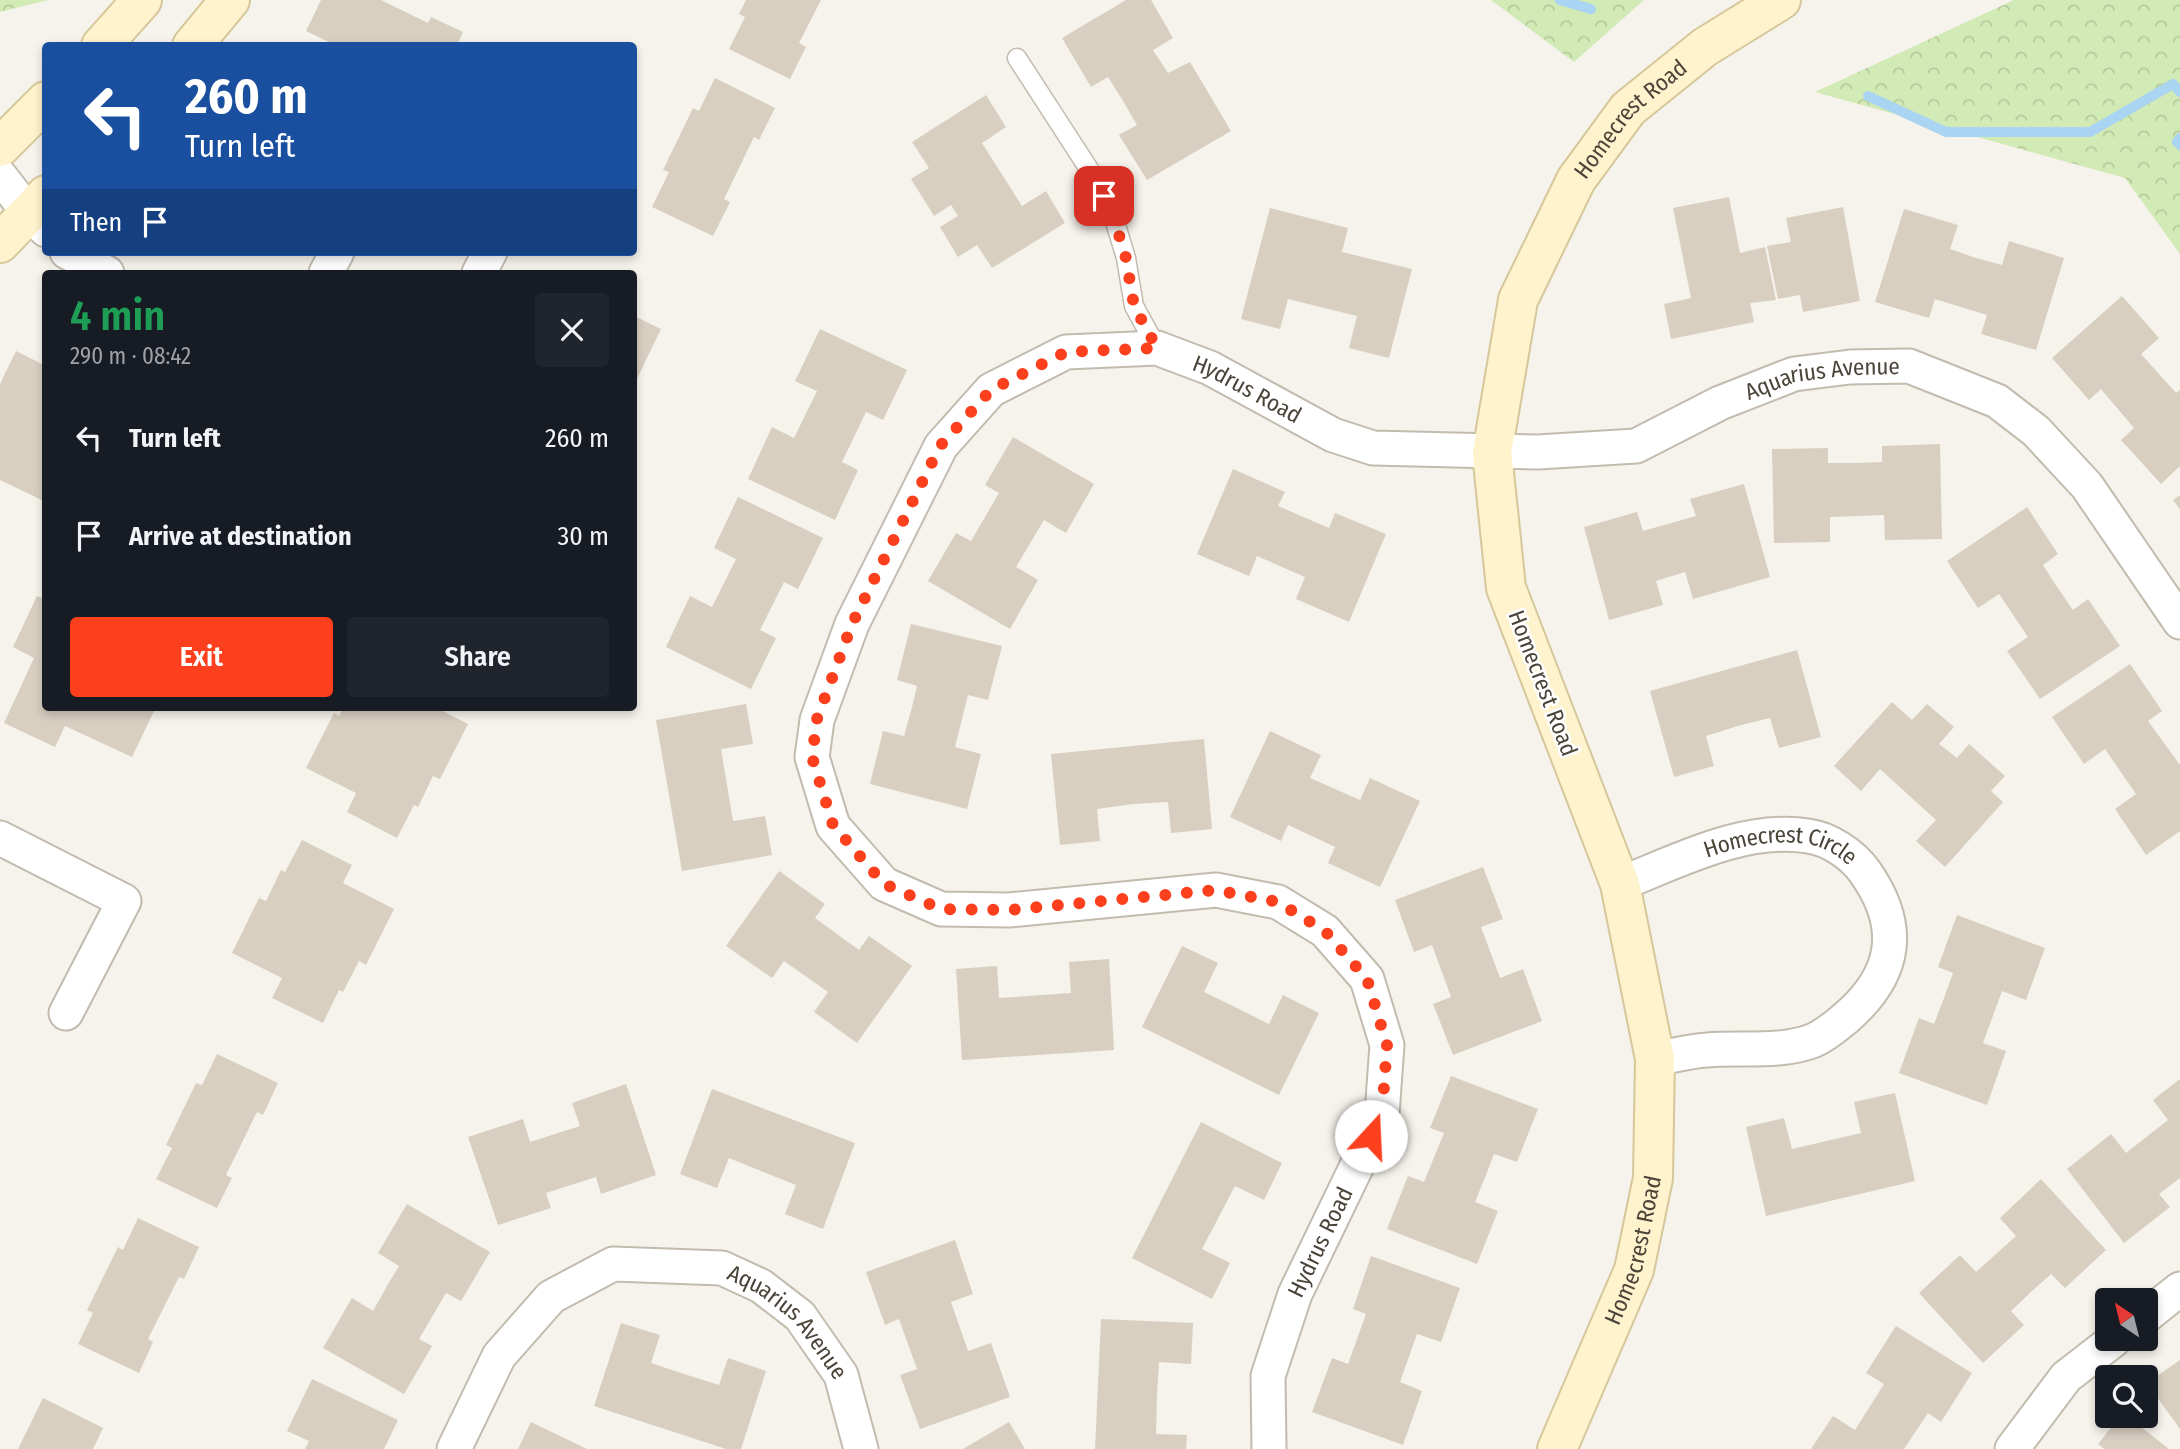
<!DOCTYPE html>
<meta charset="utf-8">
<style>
body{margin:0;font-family:"Fira Sans Condensed",sans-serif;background:#20242c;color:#f1f3f6;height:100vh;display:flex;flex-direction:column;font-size:26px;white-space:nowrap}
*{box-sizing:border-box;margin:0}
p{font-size:23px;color:#9ea1a6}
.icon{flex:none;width:38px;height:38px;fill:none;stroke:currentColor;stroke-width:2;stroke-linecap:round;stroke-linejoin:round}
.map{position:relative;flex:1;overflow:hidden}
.side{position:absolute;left:42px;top:270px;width:595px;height:441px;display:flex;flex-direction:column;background:#171b24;border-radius:7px;box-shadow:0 4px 10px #0003}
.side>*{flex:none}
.top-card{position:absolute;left:42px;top:42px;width:595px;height:214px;border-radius:7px;box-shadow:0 4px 10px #0003;background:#1a4fa0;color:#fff;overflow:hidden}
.needle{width:46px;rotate:325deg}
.buttons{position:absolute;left:2095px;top:1288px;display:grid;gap:14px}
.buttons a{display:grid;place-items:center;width:63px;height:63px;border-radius:7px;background:#171b24;box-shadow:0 4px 10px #0003;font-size:35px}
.pin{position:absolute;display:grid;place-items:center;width:60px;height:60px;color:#fff;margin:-30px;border-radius:14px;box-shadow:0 4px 10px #0006}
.me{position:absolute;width:77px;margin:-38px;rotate:20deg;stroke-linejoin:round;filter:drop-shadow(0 0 5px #0008)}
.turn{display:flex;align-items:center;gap:24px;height:147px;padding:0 28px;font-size:32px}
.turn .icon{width:91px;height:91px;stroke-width:2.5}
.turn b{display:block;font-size:49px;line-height:60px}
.then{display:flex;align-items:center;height:66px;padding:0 28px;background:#0003;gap:14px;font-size:26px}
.round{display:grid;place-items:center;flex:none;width:74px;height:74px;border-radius:7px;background:#20242c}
.summary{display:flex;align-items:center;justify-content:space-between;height:119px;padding:0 28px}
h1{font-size:42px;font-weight:600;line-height:52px;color:#1e9e55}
.primary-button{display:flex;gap:14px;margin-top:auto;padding:14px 28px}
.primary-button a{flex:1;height:80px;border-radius:7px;background:#fc3f1d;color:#fff;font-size:28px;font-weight:600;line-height:80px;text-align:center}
.primary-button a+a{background:#20242c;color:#f1f3f6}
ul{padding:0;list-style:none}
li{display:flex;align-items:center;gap:21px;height:98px;padding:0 28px}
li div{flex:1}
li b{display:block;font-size:26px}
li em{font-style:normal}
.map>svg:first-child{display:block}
.forest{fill:url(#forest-crowns)}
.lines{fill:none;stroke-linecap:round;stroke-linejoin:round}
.stream{stroke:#a9d4f2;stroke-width:10}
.building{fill:#d8cfc1}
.lane-casing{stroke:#c2bbae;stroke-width:21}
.street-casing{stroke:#c2bbae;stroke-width:37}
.secondary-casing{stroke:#d6c79b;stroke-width:42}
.lane{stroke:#fff;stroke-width:18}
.street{stroke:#fff;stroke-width:33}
.secondary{stroke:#fff3cd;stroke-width:38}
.route{stroke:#fc3f1d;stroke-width:12;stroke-dasharray:0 21.6}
.labels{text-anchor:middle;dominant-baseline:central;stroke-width:5;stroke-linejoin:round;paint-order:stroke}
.street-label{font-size:23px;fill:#4b4439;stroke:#fff}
</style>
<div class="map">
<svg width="2180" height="1449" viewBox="0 0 2180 1449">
<defs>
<pattern id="forest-crowns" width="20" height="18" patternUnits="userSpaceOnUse" patternTransform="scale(1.75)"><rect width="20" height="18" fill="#d2eab5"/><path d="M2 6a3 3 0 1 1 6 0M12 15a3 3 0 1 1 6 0" fill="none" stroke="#b6ca9c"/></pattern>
</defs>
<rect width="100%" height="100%" fill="#f6f3ec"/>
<!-- forest -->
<g class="forest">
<polygon points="0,0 48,0 0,12"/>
<polygon points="1491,0 1644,0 1574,62"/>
<polygon points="2014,0 2180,0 2180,254 2125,178 1815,92"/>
</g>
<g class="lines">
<!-- stream -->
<g class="stream">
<polyline points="1560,0 1591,9"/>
<polyline points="1868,96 1946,132 2090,132 2173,84 2180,92"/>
<polyline points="2180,138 2177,142 2180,145"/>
</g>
</g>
<!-- building -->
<g class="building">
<polygon points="321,0 381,0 428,23 431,17 463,32 457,46 337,46 306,31"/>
<polygon points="746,0 821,0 799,43 806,47 790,79 729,49 745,17 739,14"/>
<polygon points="1126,0 1151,0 1173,38 1153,50 1168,73 1190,62 1231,131 1147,180 1119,135 1137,125 1123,101 1108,77 1091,87 1062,38"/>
<polygon points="715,78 775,108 759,140 754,137 724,199 730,202 713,236 652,207 669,172 663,170 693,108 699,111"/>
<polygon points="986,95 1006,127 982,143 1022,206 1046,191 1065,223 992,268 977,245 958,257 940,227 958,216 951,205 934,216 911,179 929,168 912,142"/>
<polygon points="1729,197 1740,253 1765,247 1776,300 1750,303 1754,322 1671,339 1664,304 1691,298 1673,208"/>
<polygon points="1843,207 1860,301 1803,312 1800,295 1778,299 1767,246 1791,242 1786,218"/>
<polygon points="1270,208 1348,228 1342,252 1412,269 1389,358 1349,348 1357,316 1288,299 1280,329 1241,319"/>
<polygon points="1904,209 1958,225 1950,249 1976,258 2002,265 2009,241 2064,258 2036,350 1981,334 1987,315 1935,299 1929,318 1875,302"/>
<polygon points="2122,296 2159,338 2141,354 2176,393 2180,390 2180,466 2161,484 2121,440 2134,428 2101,389 2089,400 2052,358"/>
<polygon points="634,316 661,329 634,385"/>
<polygon points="820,329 907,370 883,420 866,412 842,462 858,470 835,520 748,479 772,427 794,438 817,391 795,381"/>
<polygon points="16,351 46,366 46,502 0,480 0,384"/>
<polygon points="1013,437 1094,484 1066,533 1044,520 1016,567 1038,580 1010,629 928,581 956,533 971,541 999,493 985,485"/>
<polygon points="1940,444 1942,539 1885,540 1884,515 1830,517 1830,542 1774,543 1772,449 1828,448 1828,463 1857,463 1882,462 1882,446"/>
<polygon points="1233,469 1285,492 1278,506 1329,528 1335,513 1386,534 1349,622 1296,599 1305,577 1257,556 1249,576 1197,554"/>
<polygon points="1744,484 1770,577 1693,599 1685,572 1656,581 1663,605 1609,620 1584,527 1637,512 1643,531 1696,516 1690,499"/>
<polygon points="2180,495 2180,509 2173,500"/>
<polygon points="738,497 823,538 798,589 784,582 760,630 776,638 751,689 666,647 690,596 712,607 736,559 714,548"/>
<polygon points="2027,507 2058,554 2043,565 2055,584 2073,610 2088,599 2120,646 2040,699 2007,651 2028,637 1999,594 1978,608 1947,561"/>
<polygon points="37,596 46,600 46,707 156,707 132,757 65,726 55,747 4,723 34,658 13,647"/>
<polygon points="911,624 1002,646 988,700 968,695 955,747 981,754 967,809 870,784 883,731 904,736 912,707 917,686 897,680"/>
<polygon points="1797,650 1821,737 1779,748 1770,718 1741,725 1706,736 1714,766 1674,777 1650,691"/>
<polygon points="2130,664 2162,711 2148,721 2180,765 2180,831 2146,855 2115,809 2136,794 2105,749 2084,764 2052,717"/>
<polygon points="1892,702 1912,720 1927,704 1954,727 1939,744 1957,758 1969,744 2005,776 1991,791 2003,802 1945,867 1916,841 1936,820 1880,769 1861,791 1834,766"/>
<polygon points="746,704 753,744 721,749 733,821 765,816 772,855 682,871 656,720"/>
<polygon points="344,707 435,707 468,724 440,779 433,776 418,807 414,805 397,838 347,812 356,793 306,768 334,713 339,716"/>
<polygon points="1270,731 1321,755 1310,778 1360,800 1370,778 1420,801 1380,887 1328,863 1335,847 1314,837 1288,825 1281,841 1230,817"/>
<polygon points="1204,739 1212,829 1171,833 1168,802 1133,804 1097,809 1100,841 1060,845 1051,754"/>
<polygon points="302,840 352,865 343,883 394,909 366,965 359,961 343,992 339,990 323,1023 272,998 282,978 232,953 259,898 266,901 281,870 285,872"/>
<polygon points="1483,867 1503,919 1481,927 1500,978 1523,969 1542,1021 1453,1055 1433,1004 1451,997 1432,945 1414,952 1395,900"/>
<polygon points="779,871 825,904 815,918 859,950 869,936 912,966 857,1043 814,1012 828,992 784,961 772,978 726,946"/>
<polygon points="1957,915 2045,948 2026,1000 2002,991 1983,1043 2006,1051 1987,1105 1899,1073 1919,1018 1934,1024 1944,998 1953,973 1938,967"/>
<polygon points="1182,946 1218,963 1204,992 1233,1006 1269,1024 1283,995 1319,1013 1279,1095 1142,1027"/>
<polygon points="1109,959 1114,1050 962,1060 956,969 997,966 999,998 1071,993 1069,962"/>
<polygon points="217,1054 278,1083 263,1115 257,1112 226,1175 232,1178 217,1208 156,1179 172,1148 166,1145 196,1083 202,1085"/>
<polygon points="1451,1076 1538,1109 1517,1162 1494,1154 1484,1180 1475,1202 1498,1211 1477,1264 1387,1229 1408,1176 1424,1182 1444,1133 1430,1128"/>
<polygon points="2180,1079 2180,1178 2159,1194 2170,1207 2124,1243 2067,1169 2111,1134 2126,1153 2168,1120 2153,1100"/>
<polygon points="626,1084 656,1175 601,1194 596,1177 546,1193 551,1208 498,1225 468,1137 523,1119 530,1142 580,1126 572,1103"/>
<polygon points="712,1089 855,1143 823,1229 785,1214 796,1185 766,1173 729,1158 717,1188 680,1174"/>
<polygon points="1895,1093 1915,1181 1766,1216 1746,1127 1784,1118 1792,1149 1861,1133 1854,1102"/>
<polygon points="1201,1122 1282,1163 1264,1200 1235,1186 1202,1249 1230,1263 1212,1299 1132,1258"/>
<polygon points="2041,1179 2106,1250 2065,1288 2051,1274 2031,1292 2011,1311 2024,1325 1983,1363 1919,1293 1960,1255 1976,1272 2016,1236 2000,1218"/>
<polygon points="407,1204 490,1252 461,1301 446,1293 419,1339 432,1346 404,1394 323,1348 352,1298 373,1311 387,1286 399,1266 378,1253"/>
<polygon points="138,1218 199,1247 184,1279 179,1277 148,1339 153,1342 139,1373 78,1344 93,1313 87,1310 118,1247 123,1250"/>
<polygon points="955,1240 973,1294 951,1302 960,1328 968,1351 991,1343 1010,1397 920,1429 900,1375 917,1369 909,1347 899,1319 885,1325 866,1272"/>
<polygon points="1371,1256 1460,1288 1441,1342 1417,1334 1400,1382 1422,1391 1403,1445 1312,1412 1332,1358 1348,1364 1366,1314 1353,1309"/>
<polygon points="1101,1319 1193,1323 1191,1364 1159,1362 1157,1394 1156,1434 1187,1435 1186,1449 1095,1449"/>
<polygon points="621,1323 660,1335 651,1363 681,1373 719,1385 728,1358 766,1371 741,1449 726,1449 594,1406"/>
<polygon points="1896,1326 1972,1373 1941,1422 1928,1413 1904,1449 1811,1449 1833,1416 1855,1430 1884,1384 1866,1373"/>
<polygon points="2180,1360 2180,1429 2147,1383"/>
<polygon points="312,1379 398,1420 384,1449 305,1449 309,1441 287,1431"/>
<polygon points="43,1398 103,1428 93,1449 18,1449"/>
<polygon points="2120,1416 2127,1416 2169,1449 2104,1449 2098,1444"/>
<polygon points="531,1422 587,1449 518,1449"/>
<polygon points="1009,1422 1025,1449 963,1449"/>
</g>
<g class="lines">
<defs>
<polyline id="lane" points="1017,58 1096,180 1112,212 1126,258 1134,306 1157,348"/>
<g id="street">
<polyline points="0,176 28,212 46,230"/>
<polyline points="67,252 107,273"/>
<polyline points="326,273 337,252"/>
<polyline points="479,273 490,252"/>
<polyline points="0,838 124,901 66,1013"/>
<path id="s1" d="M1620,884C1678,861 1744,826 1808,836C1830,839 1853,855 1865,872C1903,926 1897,973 1847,1017C1837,1025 1825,1036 1812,1041C1780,1053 1741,1047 1707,1050C1689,1051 1672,1056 1655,1059"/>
<polyline points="2146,1316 2180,1289"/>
<path id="s2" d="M454,1449L499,1356L551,1297L613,1264L722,1268L761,1286L800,1316L841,1375L861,1449"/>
<path id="s3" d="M1269,1449L1268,1376L1295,1294L1382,1114L1387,1045L1367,979L1325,931L1278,902L1216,890L1009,910L941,909L884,884L833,826L812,757L817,720L852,624L941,446L991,390L1066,352L1157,348L1210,368L1333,435L1373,448L1538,452L1636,446L1720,403L1794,374L1850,367L1909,366L1997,401L2036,431L2087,486L2180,622"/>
<polyline points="2012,1449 2066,1377 2115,1339"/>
</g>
<g id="secondary">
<polyline points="101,46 142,0"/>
<polyline points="192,46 230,0"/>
<polyline points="0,147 46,101"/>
<polyline points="0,243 46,195"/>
<path id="s4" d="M1557,1449L1634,1270L1653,1178L1655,1059L1620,884L1506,588L1492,453L1518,300L1576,180L1628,109L1705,47L1781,0"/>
</g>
</defs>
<!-- lane casing -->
<use href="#lane" class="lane-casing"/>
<!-- street casing -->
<use href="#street" class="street-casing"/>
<!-- secondary casing -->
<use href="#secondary" class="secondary-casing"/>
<!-- lane -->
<use href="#lane" class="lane"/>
<!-- street -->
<use href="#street" class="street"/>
<!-- secondary -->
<use href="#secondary" class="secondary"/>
</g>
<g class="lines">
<!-- route -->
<polyline class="route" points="1104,196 1112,212 1126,258 1134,306 1157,348 1066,352 991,390 940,446 852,624 817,719 812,757 833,825 884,884 941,909 1009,910 1216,890 1278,902 1325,931 1367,979 1387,1045 1382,1114 1371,1136"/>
</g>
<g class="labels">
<!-- street labels -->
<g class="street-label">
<text stroke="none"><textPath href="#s4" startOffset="1410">Homecrest Road</textPath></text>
<text stroke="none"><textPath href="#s3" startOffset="2459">Aquarius Avenue</textPath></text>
<text stroke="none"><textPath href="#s3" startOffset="1855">Hydrus Road</textPath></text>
<text transform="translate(1543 683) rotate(69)">Homecrest Road</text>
<text stroke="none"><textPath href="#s1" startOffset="170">Homecrest Circle</textPath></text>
<text stroke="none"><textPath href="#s3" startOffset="217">Hydrus Road</textPath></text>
<text stroke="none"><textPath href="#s4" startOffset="214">Homecrest Road</textPath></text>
<text stroke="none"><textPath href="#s2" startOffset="448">Aquarius Avenue</textPath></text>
</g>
</g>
</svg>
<div class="buttons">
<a><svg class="needle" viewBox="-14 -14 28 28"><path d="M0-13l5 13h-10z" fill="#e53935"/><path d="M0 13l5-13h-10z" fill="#9ea1a6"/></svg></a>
<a><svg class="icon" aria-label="search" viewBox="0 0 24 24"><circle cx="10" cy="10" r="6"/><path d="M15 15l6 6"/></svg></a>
</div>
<div class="pin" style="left:1104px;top:196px;background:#d93025"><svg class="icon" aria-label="arrive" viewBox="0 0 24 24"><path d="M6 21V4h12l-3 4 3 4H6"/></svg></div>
<svg class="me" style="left:1371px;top:1136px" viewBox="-20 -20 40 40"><circle r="19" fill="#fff"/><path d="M0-13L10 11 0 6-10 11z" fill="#fc3f1d"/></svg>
<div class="top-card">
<div class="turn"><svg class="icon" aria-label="left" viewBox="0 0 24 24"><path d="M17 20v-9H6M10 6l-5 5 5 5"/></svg><div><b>260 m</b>Turn left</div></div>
<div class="then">Then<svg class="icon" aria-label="arrive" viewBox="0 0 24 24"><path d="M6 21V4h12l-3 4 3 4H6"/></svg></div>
</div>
<section class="side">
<div class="summary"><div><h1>4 min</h1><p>290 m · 08:42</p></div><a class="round"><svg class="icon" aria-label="close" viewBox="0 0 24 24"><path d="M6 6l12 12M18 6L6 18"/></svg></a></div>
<ul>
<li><svg class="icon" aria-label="left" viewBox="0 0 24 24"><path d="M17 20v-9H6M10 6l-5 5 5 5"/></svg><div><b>Turn left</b></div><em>260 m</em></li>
<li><svg class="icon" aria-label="arrive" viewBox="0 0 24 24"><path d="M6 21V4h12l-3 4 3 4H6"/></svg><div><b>Arrive at destination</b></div><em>30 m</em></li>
</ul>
<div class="primary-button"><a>Exit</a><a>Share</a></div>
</section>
</div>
